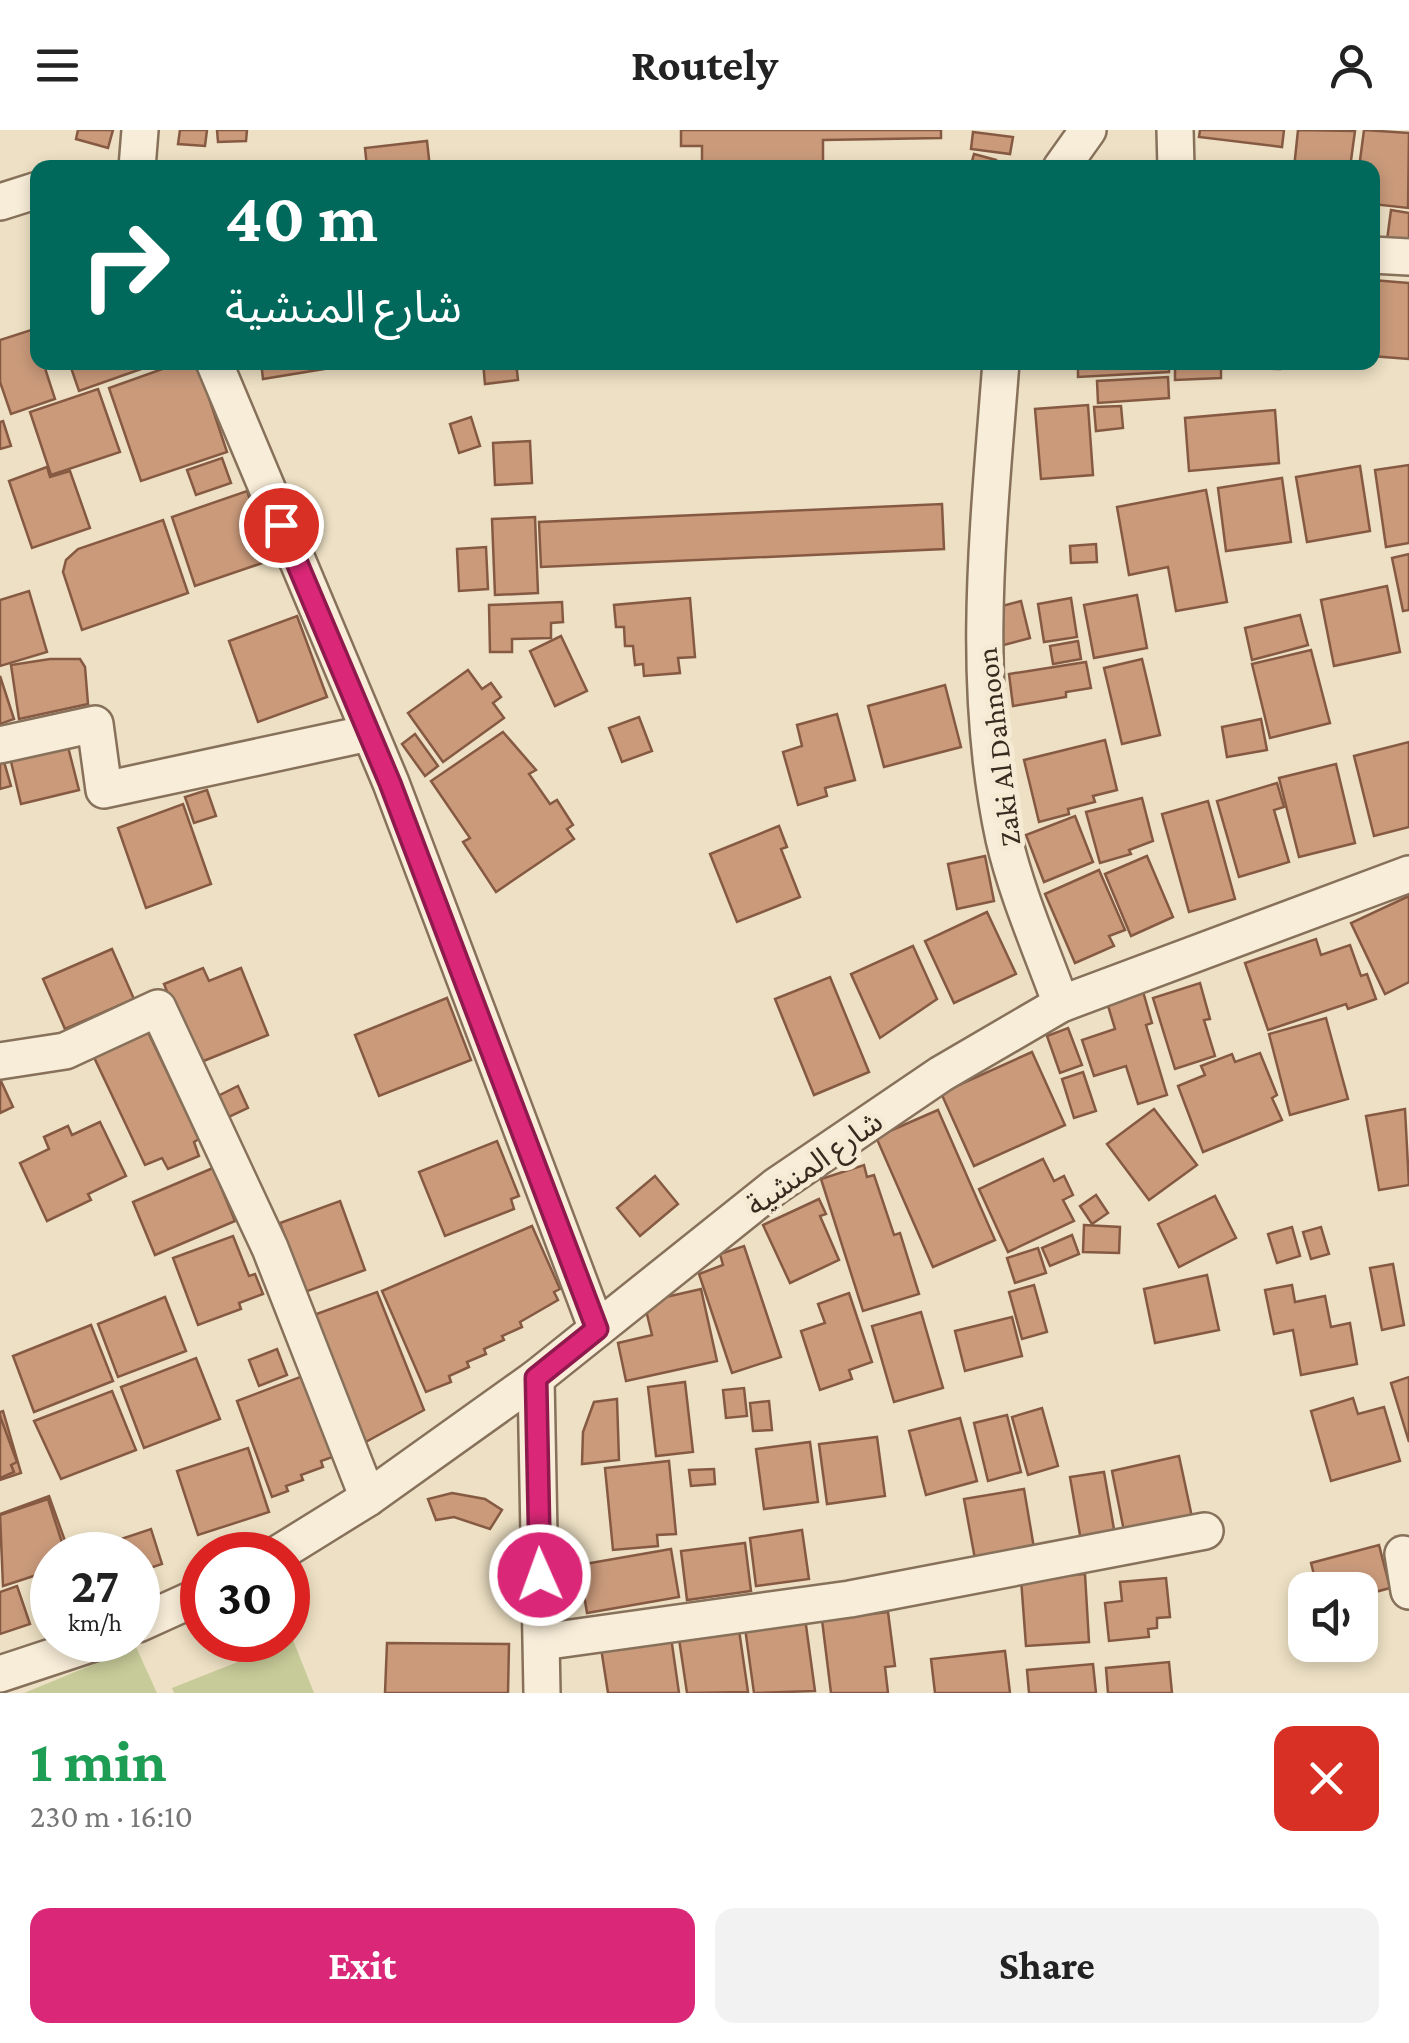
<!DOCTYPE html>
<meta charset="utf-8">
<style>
body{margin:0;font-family:"Crimson Pro","Noto Sans Arabic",serif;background:#f2f2f2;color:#222;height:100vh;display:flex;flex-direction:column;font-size:38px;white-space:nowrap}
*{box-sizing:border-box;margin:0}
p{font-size:32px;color:#767676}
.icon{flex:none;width:55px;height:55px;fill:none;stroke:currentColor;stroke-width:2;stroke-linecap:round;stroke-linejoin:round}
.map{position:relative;height:1563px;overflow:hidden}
.details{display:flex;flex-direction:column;background:#fff;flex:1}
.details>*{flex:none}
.guide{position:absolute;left:30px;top:30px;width:1350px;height:210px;border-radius:20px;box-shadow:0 5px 15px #0003;background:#00695c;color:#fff;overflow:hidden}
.controls{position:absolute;left:1288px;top:1442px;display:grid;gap:20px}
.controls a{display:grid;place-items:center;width:90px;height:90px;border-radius:20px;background:#fff;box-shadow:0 5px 15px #0003;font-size:50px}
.speed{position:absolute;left:30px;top:1402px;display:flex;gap:20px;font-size:50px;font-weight:700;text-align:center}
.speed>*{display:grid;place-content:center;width:130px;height:130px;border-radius:50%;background:#fff;box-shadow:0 5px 15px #0003;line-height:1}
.speed small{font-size:25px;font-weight:400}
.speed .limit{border:15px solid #d22;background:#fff;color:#111}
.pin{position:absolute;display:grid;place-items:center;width:85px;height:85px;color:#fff;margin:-42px;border:5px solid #fff;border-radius:50%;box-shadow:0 2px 10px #0007}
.me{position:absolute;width:110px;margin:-55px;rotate:358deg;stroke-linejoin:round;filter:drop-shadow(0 0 8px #0008)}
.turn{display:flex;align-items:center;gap:35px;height:210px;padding:0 30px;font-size:45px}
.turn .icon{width:130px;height:130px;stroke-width:2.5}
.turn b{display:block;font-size:70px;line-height:85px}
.round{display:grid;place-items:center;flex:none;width:105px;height:105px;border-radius:20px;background:#f2f2f2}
.overview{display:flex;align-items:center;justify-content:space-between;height:170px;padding:0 30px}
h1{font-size:60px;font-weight:700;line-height:75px;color:#1e9e55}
.button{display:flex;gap:20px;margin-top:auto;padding:20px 30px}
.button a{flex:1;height:115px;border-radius:20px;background:#db2777;color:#fff;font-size:40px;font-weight:700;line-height:115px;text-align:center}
.button a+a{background:#f2f2f2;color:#222}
header{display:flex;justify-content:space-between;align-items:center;height:130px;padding:0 30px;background:#fff;font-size:45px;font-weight:700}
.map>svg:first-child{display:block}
.green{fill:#c7cb99}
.building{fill:#ca9a7b;stroke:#865a42;stroke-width:2.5}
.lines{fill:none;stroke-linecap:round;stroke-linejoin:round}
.street-casing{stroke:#87715b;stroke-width:40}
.street{stroke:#f8edd8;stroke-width:35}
.route-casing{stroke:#8e194d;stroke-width:25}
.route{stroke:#db2777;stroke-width:18}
.labels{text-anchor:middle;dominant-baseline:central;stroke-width:10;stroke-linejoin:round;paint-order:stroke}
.street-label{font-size:30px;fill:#382a1f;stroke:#f5ead4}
</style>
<header><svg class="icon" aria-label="menu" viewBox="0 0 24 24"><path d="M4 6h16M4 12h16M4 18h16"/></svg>Routely<svg class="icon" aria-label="person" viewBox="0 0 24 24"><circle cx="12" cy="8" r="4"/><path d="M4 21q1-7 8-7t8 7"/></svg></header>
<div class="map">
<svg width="1409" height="1563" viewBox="0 0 1409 1563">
<rect width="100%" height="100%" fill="#ede0c4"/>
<!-- green -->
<g class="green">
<polygon points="293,1510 314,1563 174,1563 172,1558"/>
<polygon points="136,1517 157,1563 24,1563"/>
</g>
<!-- building -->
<g class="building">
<polygon points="78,0 113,0 108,18 76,9"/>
<polygon points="180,0 207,0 205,16 178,14"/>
<polygon points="217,0 247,0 246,11 218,12"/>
<polygon points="681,0 941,0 941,8 823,10 823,38 702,38 702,16 681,16"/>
<polygon points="1200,0 1284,0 1282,17 1199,7"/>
<polygon points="1298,0 1355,1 1350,38 1294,38"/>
<polygon points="1364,0 1409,3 1408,78 1372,74 1372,38 1359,38"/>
<polygon points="973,2 1013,7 1010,24 971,19"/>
<polygon points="427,11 430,38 367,38 365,18"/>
<polygon points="974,24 996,30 994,38 970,38"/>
<polygon points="1391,80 1409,83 1409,113 1387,110"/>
<polygon points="1372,150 1409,153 1409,229 1372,226"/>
<polygon points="31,200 38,232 43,232 55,269 11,284 0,252 0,210"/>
<polygon points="69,232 161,232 79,261"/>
<polygon points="182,232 197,232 227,322 141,351 109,258"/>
<polygon points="261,232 367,232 263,249"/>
<polygon points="483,232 516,232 518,250 485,254"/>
<polygon points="1078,232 1169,232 1169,242 1078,247"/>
<polygon points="1175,232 1221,232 1221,248 1175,250"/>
<polygon points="1229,232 1281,232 1280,239 1229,238"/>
<polygon points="1168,247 1169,268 1098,273 1097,251"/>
<polygon points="98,259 120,322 51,345 30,282"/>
<polygon points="1088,275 1093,345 1041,349 1035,279"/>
<polygon points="1121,276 1123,298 1096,301 1094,277"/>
<polygon points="1275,280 1279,333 1189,341 1185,288"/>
<polygon points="471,287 480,316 459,323 450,294"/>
<polygon points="3,291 11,316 0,319 0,292"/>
<polygon points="530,311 532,353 495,355 493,313"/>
<polygon points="222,328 231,353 196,365 187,340"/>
<polygon points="1409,335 1409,413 1386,417 1375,340"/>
<polygon points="1360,336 1370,401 1307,412 1296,347"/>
<polygon points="47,337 50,347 70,341 90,398 32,418 9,351"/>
<polygon points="1282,348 1291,412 1226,421 1218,358"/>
<polygon points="1206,360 1227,472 1176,481 1168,437 1129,445 1117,377"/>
<polygon points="247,361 271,430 195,456 172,387"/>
<polygon points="942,374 944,419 541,437 539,392"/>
<polygon points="535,387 538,463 495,465 492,389"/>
<polygon points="163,390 188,463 82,500 63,442 66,430 78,419"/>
<polygon points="1096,414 1097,432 1071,433 1070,416"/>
<polygon points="486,417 488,459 459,461 457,419"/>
<polygon points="1409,424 1409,480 1403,481 1392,428"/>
<polygon points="1387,456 1400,522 1334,536 1321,470"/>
<polygon points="29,461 47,522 0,536 0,470"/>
<polygon points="1137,465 1147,518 1094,528 1084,475"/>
<polygon points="690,468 695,527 678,528 680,543 644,546 643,534 635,535 633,516 625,516 624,497 616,497 614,475"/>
<polygon points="1071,468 1077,507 1044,512 1038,474"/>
<polygon points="1021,471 1030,508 1004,515 995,478"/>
<polygon points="562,472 563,492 551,493 551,508 512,509 512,522 490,522 489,475"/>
<polygon points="1300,485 1308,515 1252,530 1245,498"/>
<polygon points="297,486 327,567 258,592 229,511"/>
<polygon points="561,506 587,561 555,576 530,521"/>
<polygon points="1078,511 1081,529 1053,534 1050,516"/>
<polygon points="1311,520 1330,593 1270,608 1252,534"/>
<polygon points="50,529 80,529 85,537 88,574 19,589 11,535"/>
<polygon points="1142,529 1160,605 1122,614 1104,538"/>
<polygon points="1086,532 1091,558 1066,562 1066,567 1013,576 1009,544"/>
<polygon points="468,540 482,559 491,553 501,567 493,573 504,588 443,632 408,583"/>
<polygon points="0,546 14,589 0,594"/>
<polygon points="945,555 961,617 884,637 868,576"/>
<polygon points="837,584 855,650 825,658 827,666 798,675 783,622 802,616 797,595"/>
<polygon points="639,587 652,621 622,632 609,598"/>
<polygon points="1261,589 1267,620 1227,627 1222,597"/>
<polygon points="503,602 536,640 529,644 550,674 557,670 573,695 567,699 574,709 496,762 463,712 470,708 431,651"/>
<polygon points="415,604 438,636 425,646 402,614"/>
<polygon points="65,605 79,660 21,674 8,619"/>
<polygon points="1105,610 1117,660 1093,666 1095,672 1068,679 1069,684 1039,692 1024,630"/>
<polygon points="1409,612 1409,697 1374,706 1354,626"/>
<polygon points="0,618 11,656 0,659"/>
<polygon points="1336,634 1355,713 1299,727 1279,648"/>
<polygon points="1277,653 1284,677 1274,680 1289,732 1239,747 1217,671"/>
<polygon points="207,660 216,686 194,693 185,667"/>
<polygon points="1142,668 1153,711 1129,720 1131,724 1100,733 1086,682"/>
<polygon points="1208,671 1235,769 1189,782 1162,684"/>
<polygon points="183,674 211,754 146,778 118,698"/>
<polygon points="1075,686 1093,732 1044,752 1026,705"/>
<polygon points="779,696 787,717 781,719 800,767 737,792 710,724"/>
<polygon points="985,726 994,771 957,779 948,734"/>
<polygon points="1147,726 1173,787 1131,806 1105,744"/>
<polygon points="1099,740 1125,800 1109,806 1114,816 1075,833 1045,764"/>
<polygon points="1409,766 1409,852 1385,864 1351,793"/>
<polygon points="987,782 1016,844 954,873 925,811"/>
<polygon points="1316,809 1321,825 1350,815 1361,846 1367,844 1376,869 1348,879 1346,874 1268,900 1245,833"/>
<polygon points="913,816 937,869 880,908 851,844"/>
<polygon points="112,819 134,869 65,899 43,849"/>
<polygon points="203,838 209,851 241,838 268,905 196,934 164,854"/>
<polygon points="830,847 869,942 814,965 775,869"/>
<polygon points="1200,853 1210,889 1204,890 1215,926 1175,939 1153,868"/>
<polygon points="1142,858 1152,893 1146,895 1167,965 1138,974 1126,936 1094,946 1082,910 1115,899 1106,869"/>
<polygon points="447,868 471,930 379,966 355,905"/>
<polygon points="1326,888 1348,969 1290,985 1269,904"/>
<polygon points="146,898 199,1009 194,1012 199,1026 168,1039 162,1028 145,1035 92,923"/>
<polygon points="1068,898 1082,935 1060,943 1047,906"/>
<polygon points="1032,922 1065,995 974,1036 941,963"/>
<polygon points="1260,923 1277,965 1272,968 1282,990 1203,1022 1178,956 1205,945 1201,936 1232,924 1235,932"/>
<polygon points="1083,942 1096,981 1074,988 1062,949"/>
<polygon points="0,949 13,977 0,983"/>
<polygon points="238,956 248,978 220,991 210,970"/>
<polygon points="1154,979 1197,1035 1149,1070 1107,1014"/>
<polygon points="1405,979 1409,1055 1379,1060 1366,986"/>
<polygon points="938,980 995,1110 933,1137 876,1007"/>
<polygon points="100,992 126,1046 88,1064 91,1070 47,1091 20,1033 49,1019 44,1007 68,996 72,1005"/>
<polygon points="497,1011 519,1066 511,1069 514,1079 445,1106 419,1042"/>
<polygon points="1043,1029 1054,1051 1064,1046 1073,1065 1063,1070 1074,1091 1008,1122 979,1059"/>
<polygon points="864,1035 867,1047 874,1045 894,1105 900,1103 919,1164 863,1181 821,1049"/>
<polygon points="213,1038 235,1091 155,1125 133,1072"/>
<polygon points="655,1046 678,1074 640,1106 617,1078"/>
<polygon points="1096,1065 1108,1083 1092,1094 1080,1076"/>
<polygon points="1215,1066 1236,1108 1179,1137 1158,1094"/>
<polygon points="819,1069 826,1084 820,1086 839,1130 790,1153 763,1095"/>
<polygon points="340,1071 365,1140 305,1162 280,1093"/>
<polygon points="1084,1095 1120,1097 1119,1123 1083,1122"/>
<polygon points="532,1096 560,1159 554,1162 558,1170 520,1192 522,1197 502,1206 504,1210 484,1219 486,1224 467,1232 469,1237 449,1246 451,1252 426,1262 382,1161"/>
<polygon points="1292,1097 1300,1126 1277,1133 1268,1104"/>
<polygon points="1321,1097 1329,1124 1311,1129 1303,1102"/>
<polygon points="1072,1105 1079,1124 1050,1136 1042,1118"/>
<polygon points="233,1106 249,1146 255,1144 263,1164 239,1173 241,1179 198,1195 173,1128"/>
<polygon points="744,1116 781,1227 732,1243 699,1144 723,1135 720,1124"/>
<polygon points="1038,1118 1046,1143 1015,1153 1007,1128"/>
<polygon points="1393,1134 1404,1195 1382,1200 1370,1138"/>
<polygon points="1207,1145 1219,1200 1155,1213 1144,1159"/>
<polygon points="1034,1155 1047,1202 1022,1209 1009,1162"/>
<polygon points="1292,1155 1295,1172 1325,1166 1331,1197 1350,1193 1357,1234 1301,1245 1293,1200 1274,1204 1265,1160"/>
<polygon points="701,1159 717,1231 626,1251 618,1213 652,1205 644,1172"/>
<polygon points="377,1162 424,1280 362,1314 311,1186"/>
<polygon points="849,1163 872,1232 849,1240 852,1249 820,1260 801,1201 825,1193 818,1174"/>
<polygon points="165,1167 186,1221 118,1247 98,1194"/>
<polygon points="921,1182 943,1258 894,1272 872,1196"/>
<polygon points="1012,1187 1022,1226 965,1241 955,1201"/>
<polygon points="91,1195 113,1251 34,1282 13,1226"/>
<polygon points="277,1219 287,1245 259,1256 249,1230"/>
<polygon points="196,1228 220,1289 144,1318 121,1257"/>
<polygon points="308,1244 338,1325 321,1331 323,1337 301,1345 303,1350 286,1356 288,1361 272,1367 237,1271"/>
<polygon points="1409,1247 1409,1312 1391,1253"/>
<polygon points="685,1252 693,1322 656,1326 648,1257"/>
<polygon points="744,1258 747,1286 726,1288 723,1260"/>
<polygon points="112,1261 136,1320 61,1349 34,1291"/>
<polygon points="1353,1268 1358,1284 1384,1277 1400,1331 1331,1351 1311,1281"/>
<polygon points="617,1269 619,1330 582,1334 583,1302 594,1272"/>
<polygon points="769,1271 772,1300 753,1301 750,1273"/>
<polygon points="1042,1278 1058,1336 1028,1345 1012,1287"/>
<polygon points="3,1281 21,1343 0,1350 0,1282"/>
<polygon points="1007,1285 1021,1342 988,1351 974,1293"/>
<polygon points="0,1286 17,1332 11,1335 14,1342 0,1348"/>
<polygon points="960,1288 977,1351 926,1365 909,1301"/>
<polygon points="877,1307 885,1366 827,1374 819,1314"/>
<polygon points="810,1312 818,1372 764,1379 756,1319"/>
<polygon points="248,1318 269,1382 198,1405 177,1341"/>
<polygon points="1179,1326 1192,1387 1124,1401 1112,1341"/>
<polygon points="669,1331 676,1404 657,1405 658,1416 613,1420 605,1338"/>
<polygon points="714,1339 715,1354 691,1356 689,1340"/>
<polygon points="1104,1342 1115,1405 1081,1411 1070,1347"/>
<polygon points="1024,1359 1034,1418 975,1429 964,1369"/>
<polygon points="452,1363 485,1369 502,1380 490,1399 454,1387 436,1390 428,1369"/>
<polygon points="49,1366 70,1425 52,1425 52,1437 4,1455 0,1384"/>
<polygon points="48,1369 66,1425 52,1425 52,1440 3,1456 0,1385"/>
<polygon points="151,1399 162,1434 138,1442 138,1425 110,1425 106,1414"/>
<polygon points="802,1400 809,1449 756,1456 750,1408"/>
<polygon points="745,1413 751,1461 687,1470 681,1421"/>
<polygon points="1379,1415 1390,1458 1360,1466 1360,1460 1318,1460 1311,1433"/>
<polygon points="671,1419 679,1467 587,1483 579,1435"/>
<polygon points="52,1443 52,1475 47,1477 38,1449"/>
<polygon points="1085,1444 1089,1512 1026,1516 1021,1449"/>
<polygon points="1166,1448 1170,1487 1157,1488 1157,1498 1148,1499 1149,1507 1109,1511 1105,1473 1122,1471 1120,1452"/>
<polygon points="17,1456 30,1494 0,1504 0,1462"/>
<polygon points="888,1482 895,1536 885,1537 888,1563 831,1563 822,1490"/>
<polygon points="805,1488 815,1561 754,1563 745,1498"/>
<polygon points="739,1500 748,1562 687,1563 679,1509"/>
<polygon points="671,1507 679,1563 608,1563 601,1518"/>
<polygon points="387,1513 509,1514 508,1563 385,1563"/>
<polygon points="1005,1521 1010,1563 935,1563 931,1529"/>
<polygon points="1169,1532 1172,1563 1108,1563 1106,1538"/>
<polygon points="1093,1534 1096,1563 1029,1563 1027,1540"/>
</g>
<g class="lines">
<defs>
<g id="street">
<polyline points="1175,0 1176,38"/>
<polyline points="137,38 140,0"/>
<polyline points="1061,38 1088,0"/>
<polyline points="0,72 38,60"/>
<polyline points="1372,125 1409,127"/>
<polyline points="214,232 391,653 597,1199"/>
<path d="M1001,232C989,391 970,552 1004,709C1017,765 1042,821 1061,874"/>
<polyline points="0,615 95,594 104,660 369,603"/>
<polyline points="0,931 65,921 158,878 270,1118 368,1368"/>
<polyline points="536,1248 542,1563"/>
<polyline points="1403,1424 1409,1461"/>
<polyline points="276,1425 368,1368 536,1248 776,1056 941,944 1061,874 1409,744"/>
<polyline points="138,1494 202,1465"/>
<polyline points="542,1512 850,1469 1205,1401"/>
<polyline points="0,1544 103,1510"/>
</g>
</defs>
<!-- street casing -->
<use href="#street" class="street-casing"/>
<!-- street -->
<use href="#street" class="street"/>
</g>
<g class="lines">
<defs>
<polyline id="route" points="281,395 390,653 597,1199 536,1248 540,1445"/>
</defs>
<!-- route casing -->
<use href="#route" class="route-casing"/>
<!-- route -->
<use href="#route" class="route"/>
</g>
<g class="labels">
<!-- street labels -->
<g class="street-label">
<text transform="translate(998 617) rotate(-97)">Zaki Al Dahnoon</text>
<text transform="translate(814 1033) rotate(-35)">شارع المنشية</text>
</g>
</g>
</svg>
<div class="controls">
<a><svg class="icon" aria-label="sound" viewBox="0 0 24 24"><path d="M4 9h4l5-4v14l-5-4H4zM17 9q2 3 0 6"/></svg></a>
</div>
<div class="speed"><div>27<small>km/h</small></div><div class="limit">30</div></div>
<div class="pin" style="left:281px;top:395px;background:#d93025"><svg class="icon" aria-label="arrive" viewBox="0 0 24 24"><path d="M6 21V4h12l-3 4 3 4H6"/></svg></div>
<svg class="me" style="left:540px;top:1445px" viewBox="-20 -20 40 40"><circle r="17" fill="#db2777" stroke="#fff" stroke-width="3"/><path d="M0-11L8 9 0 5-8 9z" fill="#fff"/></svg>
<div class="guide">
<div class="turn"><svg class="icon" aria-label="right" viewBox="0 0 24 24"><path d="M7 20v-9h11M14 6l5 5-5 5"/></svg><div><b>40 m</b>شارع المنشية</div></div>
</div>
</div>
<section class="details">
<div class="overview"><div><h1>1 min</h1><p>230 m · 16:10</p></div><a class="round" style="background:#d93025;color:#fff"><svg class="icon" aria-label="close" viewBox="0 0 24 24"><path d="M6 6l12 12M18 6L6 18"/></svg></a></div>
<div class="button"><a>Exit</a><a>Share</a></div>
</section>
